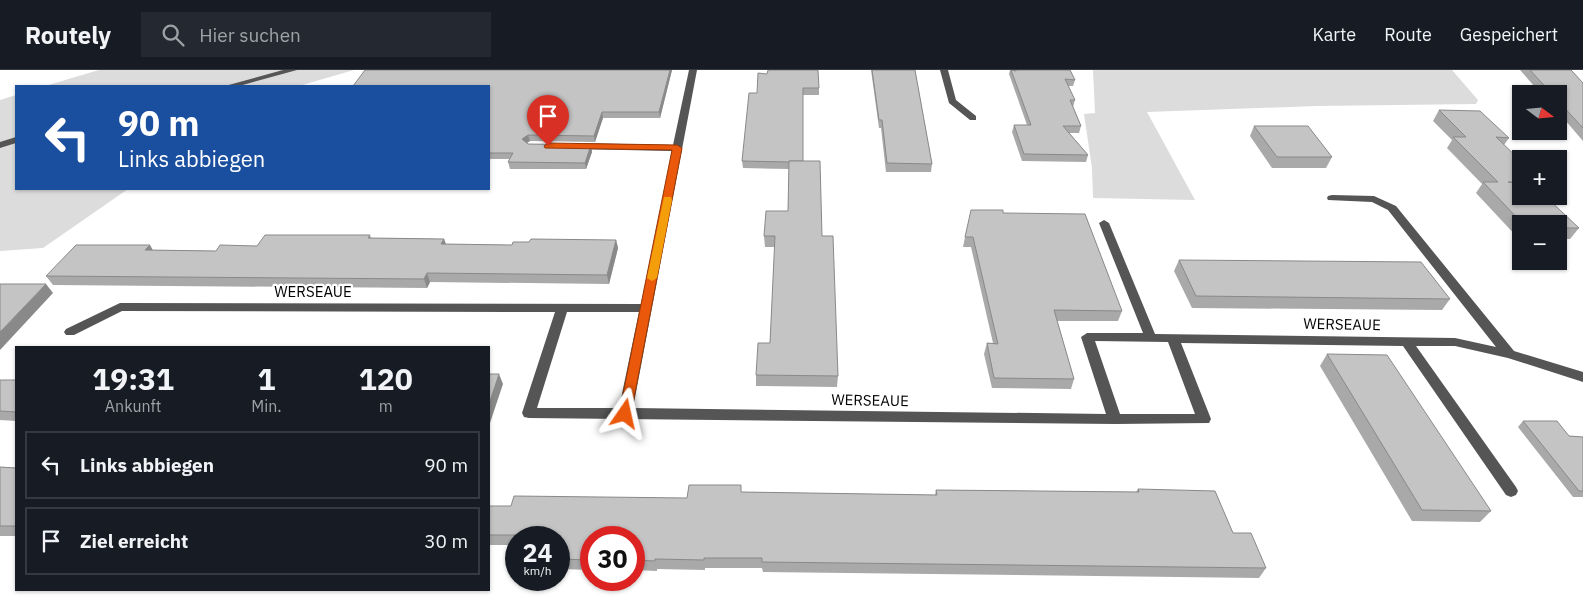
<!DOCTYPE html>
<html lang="de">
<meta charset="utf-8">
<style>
body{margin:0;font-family:"IBM Plex Sans",sans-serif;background:#242831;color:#f1f3f6;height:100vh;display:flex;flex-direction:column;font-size:19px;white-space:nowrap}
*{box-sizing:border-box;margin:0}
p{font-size:16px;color:#9ea1a6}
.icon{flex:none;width:28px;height:28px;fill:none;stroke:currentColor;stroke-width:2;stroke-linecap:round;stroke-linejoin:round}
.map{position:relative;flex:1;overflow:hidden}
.details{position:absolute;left:15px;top:276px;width:475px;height:245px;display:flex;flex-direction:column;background:#171b24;border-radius:0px;box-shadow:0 1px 4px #0004}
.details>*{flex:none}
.top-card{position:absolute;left:15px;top:15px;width:475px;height:105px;border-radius:0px;box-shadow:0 1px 4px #0004;background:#1a4fa0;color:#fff;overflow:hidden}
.needle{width:32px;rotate:106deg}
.controls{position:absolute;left:1512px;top:15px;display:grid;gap:10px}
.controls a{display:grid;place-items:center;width:55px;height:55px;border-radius:0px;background:#171b24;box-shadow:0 1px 4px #0004;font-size:25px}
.speed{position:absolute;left:505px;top:456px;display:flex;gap:10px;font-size:25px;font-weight:700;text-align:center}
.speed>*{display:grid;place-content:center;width:65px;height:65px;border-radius:50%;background:#171b24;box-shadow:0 1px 4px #0004;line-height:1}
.speed small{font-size:12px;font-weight:400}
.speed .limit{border:8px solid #d22;background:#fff;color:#111}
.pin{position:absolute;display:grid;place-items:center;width:42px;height:42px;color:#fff;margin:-51px -21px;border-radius:50% 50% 50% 0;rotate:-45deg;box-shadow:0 0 5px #0007}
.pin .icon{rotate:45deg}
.me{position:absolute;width:55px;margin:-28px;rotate:11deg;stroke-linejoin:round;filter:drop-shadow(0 0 4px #0008)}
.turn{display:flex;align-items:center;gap:18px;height:105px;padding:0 20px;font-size:22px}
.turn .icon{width:65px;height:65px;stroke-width:2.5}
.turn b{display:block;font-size:35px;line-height:42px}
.eta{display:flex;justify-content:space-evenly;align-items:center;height:85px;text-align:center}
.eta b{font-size:30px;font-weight:700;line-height:35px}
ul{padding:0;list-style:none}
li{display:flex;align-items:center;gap:15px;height:68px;margin:0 10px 8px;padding:0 10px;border:2px solid #363941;border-radius:0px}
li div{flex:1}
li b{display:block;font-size:19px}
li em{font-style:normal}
header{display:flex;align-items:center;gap:30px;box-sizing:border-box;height:70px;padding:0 25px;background:#171b24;border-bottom:1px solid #363941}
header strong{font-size:24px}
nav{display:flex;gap:28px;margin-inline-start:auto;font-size:18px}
.search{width:350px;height:45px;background:#242831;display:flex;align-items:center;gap:12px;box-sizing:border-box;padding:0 18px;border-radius:0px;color:#9ea1a6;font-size:19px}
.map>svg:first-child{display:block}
.green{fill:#dcdcdc}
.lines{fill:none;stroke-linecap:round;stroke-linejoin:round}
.minor{fill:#555;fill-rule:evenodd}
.wall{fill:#a9a9a9}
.shaded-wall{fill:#898989}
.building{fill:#c4c4c4;stroke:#898989}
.route{fill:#ea580c;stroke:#983908}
.slow{fill:#f59e0b}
.labels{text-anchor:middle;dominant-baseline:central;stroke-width:4.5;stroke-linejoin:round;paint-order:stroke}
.street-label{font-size:15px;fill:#000;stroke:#fff}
</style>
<header>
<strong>Routely</strong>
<div class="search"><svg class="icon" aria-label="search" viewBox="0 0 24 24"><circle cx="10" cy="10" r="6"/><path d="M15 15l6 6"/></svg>Hier suchen</div>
<nav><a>Karte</a><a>Route</a><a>Gespeichert</a></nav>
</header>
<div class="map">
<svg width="1583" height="537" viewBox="0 0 1583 537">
<rect width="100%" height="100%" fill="#fff"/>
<!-- green -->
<g class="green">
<polygon points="99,0 354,0 299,16 45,16"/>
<polygon points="1093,0 1452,0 1478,30 1476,34 1317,36 1147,42 1195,130 1093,128 1092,98 1084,44 1095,43"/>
<polygon points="16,25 16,119 128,119 43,178 0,181 0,30"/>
</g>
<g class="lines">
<!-- minor -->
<g class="minor">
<polygon points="283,0 297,0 239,16 225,16"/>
<path d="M689,0H697L633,338L1106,344L1081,267L1087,263H1143L1099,153L1104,150L1109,153L1155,264L1455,268L1496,277L1388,140L1372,132L1328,130L1327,128L1328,126L1332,125L1374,126L1396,136L1514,281L1583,302V312L1508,288L1455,276H1416L1516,417L1518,421L1516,425L1511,427L1506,425L1403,276L1181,273L1211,349L1209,353L1115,354L529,348L524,347L522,343L555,242L122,241L74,265H66L64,262L66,259L120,233L641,234L672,81L575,79L570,76L575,73L673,75ZM567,242H639L619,338H537ZM1095,271L1168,272L1195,344H1120Z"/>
<polygon points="940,0 948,0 956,30 976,46 976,50 970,50 949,33"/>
<polygon points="16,67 16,73 0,78 0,72"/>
</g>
</g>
<!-- wall -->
<g class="wall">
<polygon points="672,0 660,48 603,48 595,72 530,71 527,73 528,74 591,75 592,82 586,99 510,99 508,92 510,89 489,89 489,16"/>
<polygon points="871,0 915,0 932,94 931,102 886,102 881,58 879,58"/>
<polygon points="1010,0 1070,0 1075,10 1073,16 1068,16 1075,30 1073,37 1081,56 1079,63 1069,63 1088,85 1086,92 1022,91 1012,62 1014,55 1027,55 1009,4"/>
<polygon points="1520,0 1571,0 1583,13 1583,71 1559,43 1559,24 1541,24"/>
<polygon points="767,4 819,18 819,25 803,25 803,91 822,166 838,306 837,317 756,316 756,305 770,273 775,177 765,177 764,166 788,141 789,99 743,98 742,91 757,23"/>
<polygon points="1439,40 1509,68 1504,75 1521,126 1579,158 1570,169 1559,169 1559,154 1521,154 1521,169 1519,169 1476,123 1482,114 1447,78 1452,70 1433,51"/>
<polygon points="1254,56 1332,87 1326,98 1272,98 1250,66"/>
<polygon points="1003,143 1122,241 1118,251 1057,251 1074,309 1071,319 992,318 984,284 987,273 993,273 971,177 963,177 965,167"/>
<polygon points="370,165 371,168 444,169 446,174 512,175 529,172 616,170 618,178 609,214 430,212 427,218 53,215 46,206 153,180 216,181 257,176"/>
<polygon points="1179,190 1450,229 1442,240 1192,238 1174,201"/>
<polygon points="1327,284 1491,441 1480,452 1412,451 1320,296"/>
<polygon points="0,310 16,310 16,351 0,350"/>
<polygon points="1523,351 1569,366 1583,367 1583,427 1573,427 1518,357"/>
<polygon points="0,397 16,398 16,466 0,466"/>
<polygon points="1138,419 1233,463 1266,498 1259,508 763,502 762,498 705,498 705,500 657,499 657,501 634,500 634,468 591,468 591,500 559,499 559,468 516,468 516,475 489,475 489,436 511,436 687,428 742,422 935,425 936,420 1136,422"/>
</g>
<!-- shaded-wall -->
<g class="shaded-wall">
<polygon points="670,0 672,0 660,48 659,42"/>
<polygon points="602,42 603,48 595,72 594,66"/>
<polygon points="528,65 530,71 523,75 522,69"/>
<polygon points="591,75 592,82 586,99 585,93"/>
<polygon points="444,169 447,178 441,174"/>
<polygon points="616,170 618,178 609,214 607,205"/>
<polygon points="150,175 155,184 145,180"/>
<polygon points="427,203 430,212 427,218 424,209"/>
<polygon points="46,214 53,223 0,280 0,262"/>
<polygon points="499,304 503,314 490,353 489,351 489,334"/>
</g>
<!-- building -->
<g class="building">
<polygon points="365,0 670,0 659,42 602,42 594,66 528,65 522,69 528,74 591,75 585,93 508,92 513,83 489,83 489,16 353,16"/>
<polygon points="768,0 818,0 819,18 803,18 803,91 789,91 789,92 742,91 749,23 757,23 758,3 767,4"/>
<polygon points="872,0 915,0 932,94 887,93 882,50 879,50"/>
<polygon points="1011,0 1016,1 1016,0 1070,0 1075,10 1065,9 1075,30 1070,30 1081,56 1063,56 1088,85 1024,84 1014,55 1031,55"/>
<polygon points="1530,0 1571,0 1583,13 1583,58 1559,32 1559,24 1552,24"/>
<polygon points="1439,40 1480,41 1509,68 1496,67 1521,91 1521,113 1508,112 1521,113 1521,126 1545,126 1579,158 1559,158 1559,154 1523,154 1483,112 1498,112 1453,67 1466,67"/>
<polygon points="1254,56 1308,56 1332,87 1277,87"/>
<polygon points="789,91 820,91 822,166 833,166 838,306 756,305 758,273 770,273 775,166 764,166 766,141 788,141"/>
<polygon points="971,140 1003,140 1003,143 1085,144 1122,241 1054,240 1074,309 994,308 987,273 998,274 973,167 965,167"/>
<polygon points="265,165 370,165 368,168 444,169 441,174 512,175 513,172 529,172 531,169 616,170 607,205 427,203 424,209 46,206 76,175 150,175 145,180 216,181 220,175 257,176"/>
<polygon points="1179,190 1421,192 1450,229 1196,226"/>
<polygon points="0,214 46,214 0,262"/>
<polygon points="1327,284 1387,285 1491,441 1422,440"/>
<polygon points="489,304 499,304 489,334"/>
<polygon points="0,310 16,310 16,342 0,341"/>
<polygon points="1523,351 1557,351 1569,366 1583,367 1583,421 1579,421"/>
<polygon points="0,397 16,398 16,456 0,456"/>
<polygon points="689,415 741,415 741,422 937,425 936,420 1139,422 1138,419 1215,421 1233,463 1251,463 1266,498 762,492 762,488 704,488 704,490 655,489 655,491 634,490 634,468 591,468 591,490 559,489 559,468 522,468 523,465 489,465 489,436 511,436 514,426 687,428"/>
</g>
<!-- route -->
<polygon class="route" points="548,73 677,75 682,78 631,344 629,347 621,347 619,344 672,80 545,78 544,76"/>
<!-- slow -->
<polygon class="slow" points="664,127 671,127 672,130 657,208 652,211 647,208"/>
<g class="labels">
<!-- street labels -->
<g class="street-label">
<text x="313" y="221">WERSEAUE</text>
<text transform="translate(1342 254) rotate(1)">WERSEAUE</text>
<text transform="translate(870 330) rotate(1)">WERSEAUE</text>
</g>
</g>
</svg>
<div class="controls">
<a><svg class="needle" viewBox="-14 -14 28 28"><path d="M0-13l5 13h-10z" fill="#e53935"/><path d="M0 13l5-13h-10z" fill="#9ea1a6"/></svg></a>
<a>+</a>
<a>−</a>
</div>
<div class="speed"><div>24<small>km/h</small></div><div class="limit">30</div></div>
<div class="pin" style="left:548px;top:76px;background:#d93025"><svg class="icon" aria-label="arrive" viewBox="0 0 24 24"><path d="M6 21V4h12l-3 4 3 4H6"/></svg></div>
<svg class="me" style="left:625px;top:344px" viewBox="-20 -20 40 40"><path d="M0-17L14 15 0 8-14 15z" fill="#ea580c" stroke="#fff" stroke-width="4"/></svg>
<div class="top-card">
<div class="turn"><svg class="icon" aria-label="left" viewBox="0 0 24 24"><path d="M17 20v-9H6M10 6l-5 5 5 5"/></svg><div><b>90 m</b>Links abbiegen</div></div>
</div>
<section class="details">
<div class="eta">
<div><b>19:31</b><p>Ankunft</p></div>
<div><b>1</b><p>Min.</p></div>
<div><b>120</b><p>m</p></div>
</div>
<ul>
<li><svg class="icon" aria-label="left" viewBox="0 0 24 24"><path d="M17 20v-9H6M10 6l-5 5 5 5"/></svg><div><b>Links abbiegen</b></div><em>90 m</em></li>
<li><svg class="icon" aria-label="arrive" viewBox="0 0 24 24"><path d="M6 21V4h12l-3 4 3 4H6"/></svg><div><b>Ziel erreicht</b></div><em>30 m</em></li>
</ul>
</section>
</div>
